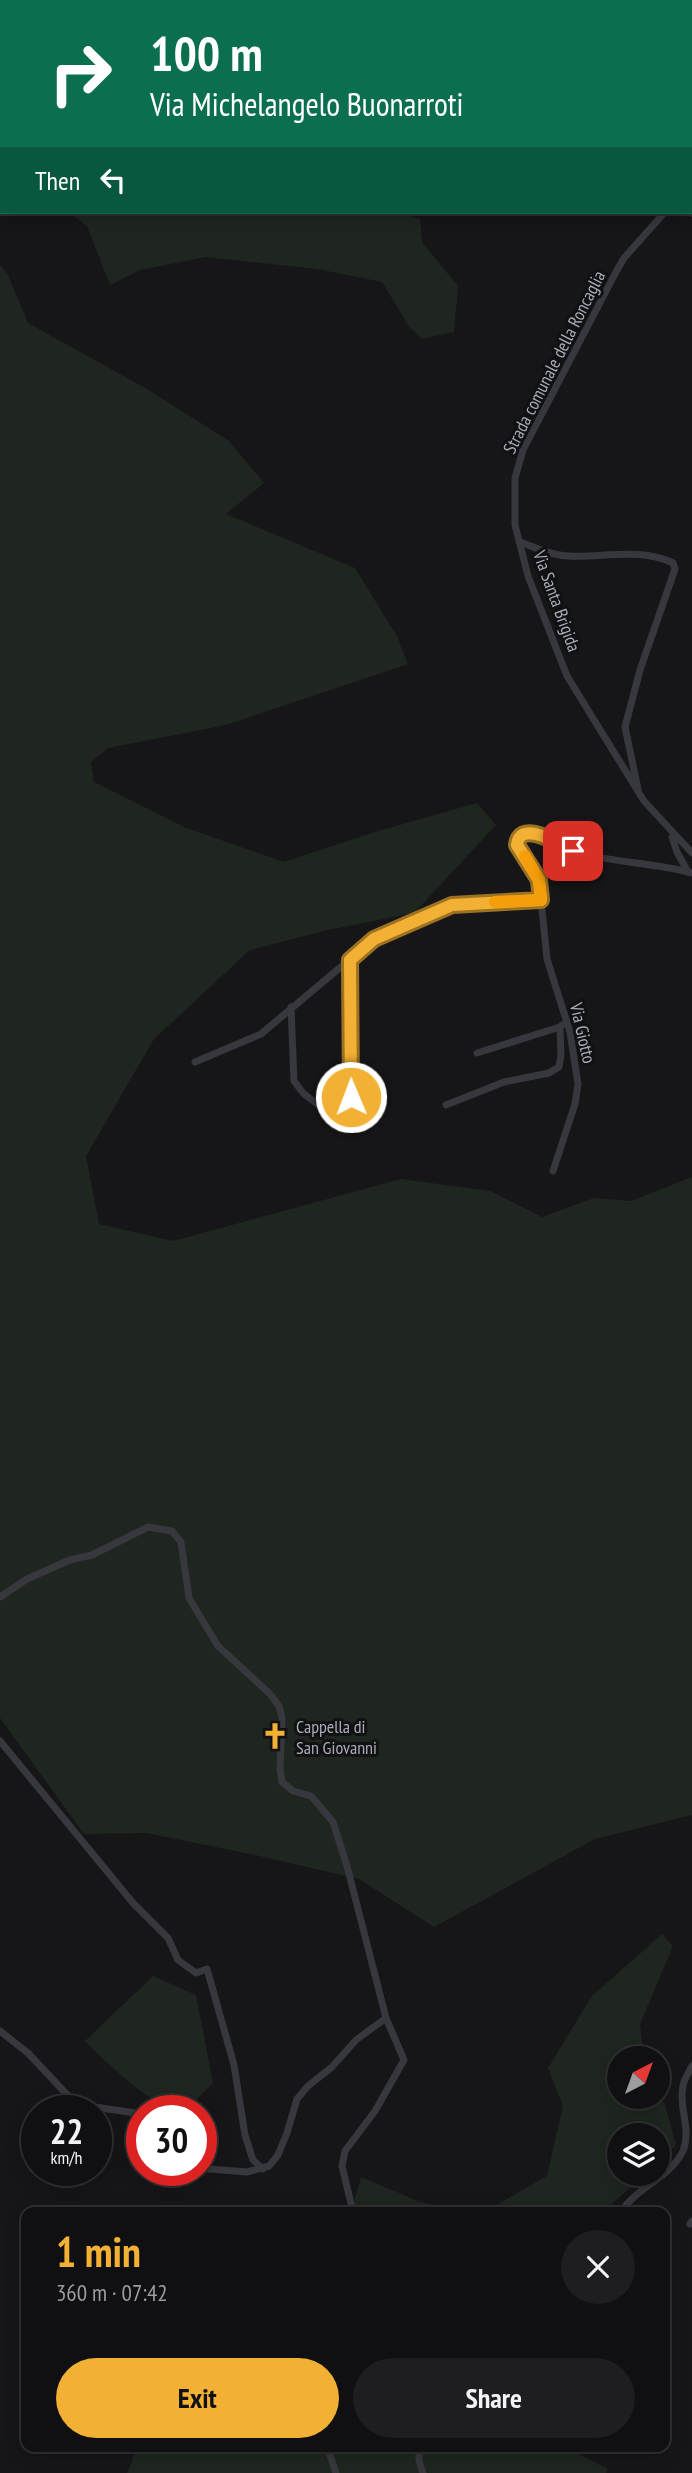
<!DOCTYPE html>
<meta charset="utf-8">
<style>
body{margin:0;font-family:"PT Sans Narrow",sans-serif;background:#1e1e20;color:#f1f3f6;height:100vh;display:flex;flex-direction:column;font-size:26px;white-space:nowrap}
*{box-sizing:border-box;margin:0}
p{font-size:23px;color:#9c9d9f}
.icon{flex:none;width:38px;height:38px;fill:none;stroke:currentColor;stroke-width:2;stroke-linecap:round;stroke-linejoin:round}
.map{position:relative;flex:1;overflow:hidden}
.panel{position:absolute;left:21px;top:2207px;width:649px;height:245px;display:flex;flex-direction:column;background:#101012;border-radius:14px;box-shadow:0 4px 18px #0003,0 0 0 2px #303032}
.panel>*{flex:none}
.hud{position:absolute;left:0px;top:0px;width:693px;height:214px;box-shadow:0 4px 18px #0003,0 0 0 2px #303032;background:#0b6e4f;color:#fff;overflow:hidden}
.needle{width:46px;rotate:41deg}
.fabs{position:absolute;left:607px;top:2046px;display:grid;gap:14px}
.fabs a{display:grid;place-items:center;width:63px;height:63px;border-radius:50%;background:#101012;box-shadow:0 4px 18px #0003,0 0 0 2px #303032;font-size:35px}
.speed{position:absolute;left:21px;top:2095px;display:flex;gap:14px;font-size:35px;font-weight:700;text-align:center}
.speed>*{display:grid;place-content:center;width:91px;height:91px;border-radius:50%;background:#101012;box-shadow:0 4px 18px #0003,0 0 0 2px #303032;line-height:1}
.speed small{font-size:18px;font-weight:400}
.speed .limit{border:10px solid #d22;background:#fff;color:#111}
.pin{position:absolute;display:grid;place-items:center;width:60px;height:60px;color:#fff;margin:-30px;border-radius:14px;box-shadow:0 4px 10px #0006}
.me{position:absolute;width:77px;margin:-38px;rotate:359deg;stroke-linejoin:round;filter:drop-shadow(0 0 5px #0008)}
.turn{display:flex;align-items:center;gap:24px;height:147px;padding:0 35px;font-size:32px}
.turn .icon{width:91px;height:91px;stroke-width:2.5}
.turn b{display:block;font-size:49px;line-height:60px}
.then{display:flex;align-items:center;height:66px;padding:0 35px;background:#0003;gap:14px;font-size:26px}
.round{display:grid;place-items:center;flex:none;width:74px;height:74px;border-radius:37px;background:#1e1e20}
.head{display:flex;align-items:center;justify-content:space-between;height:119px;padding:0 35px}
h1{font-size:42px;font-weight:700;line-height:52px;color:#f2b134}
.primary-button{display:flex;gap:14px;margin-top:auto;padding:14px 35px}
.primary-button a{flex:1;height:80px;border-radius:42px;background:#f2b134;color:#111;font-size:28px;font-weight:700;line-height:80px;text-align:center}
.primary-button a+a{background:#1e1e20;color:#f1f3f6}
.map>svg:first-child{display:block}
.green{fill:#1e261f}
.lines{fill:none;stroke-linecap:round;stroke-linejoin:round}
.street{stroke:#37383d;stroke-width:7}
.route-casing{stroke:#9d7322;stroke-width:18}
.route{stroke:#f2b134;stroke-width:12}
.slow{stroke:#f59e0b;stroke-width:12}
.labels{text-anchor:middle;dominant-baseline:central;stroke-width:6;stroke-linejoin:round;paint-order:stroke}
.street-label{font-size:18px;fill:#a8adb8;stroke:#111113}
.poi-label{font-size:18px;fill:#a8adb8;stroke:#111113;text-anchor:start}
</style>
<div class="map">
<svg width="692" height="2473" viewBox="0 0 692 2473">
<rect width="100%" height="100%" fill="#161618"/>
<!-- green -->
<g class="green">
<polygon points="69,212 399,212 420,219 422,242 458,286 454,332 422,339 410,328 382,282 317,269 206,257 140,270 110,285 87,226"/>
<polygon points="0,265 8,275 28,323 147,389 229,441 264,483 226,514 355,568 397,636 408,664 226,725 108,748 91,762 94,782 184,827 284,862 375,832 477,803 496,825 414,913 328,930 250,950 154,1039 86,1156 99,1224 173,1241 401,1179 490,1191 542,1217 594,1198 631,1201 692,1177 692,1815 595,1839 434,1927 359,1879 255,1855 146,1833 84,1834 0,1718"/>
<polygon points="662,1934 673,1946 640,2024 644,2058 620,2058 620,2096 658,2096 658,2094 665,2105 676,2145 658,2162 658,2135 620,2135 620,2174 645,2174 603,2212 484,2212 547,2176 563,2106 548,2068 592,1996"/>
<path d="M153,1976L196,1995L213,2083L186,2110C153,2111 109,2064 85,2041Z"/>
<polygon points="361,2177 420,2202 466,2212 351,2212"/>
<polygon points="138,2446 579,2446 580,2455 608,2469 606,2473 127,2473"/>
</g>
<g class="lines">
<!-- street -->
<g class="street">
<polyline points="121,0 122,2"/>
<polyline points="404,0 405,2"/>
<polyline points="691,97 692,97"/>
<polyline points="691,181 692,180"/>
<polyline points="665,212 624,258 616,272 523,450 515,478 515,525 528,576 567,676 644,801 692,853"/>
<polyline points="690,212 692,213"/>
<path d="M520,542C534,547 552,556 568,556C602,558 641,547 673,563L675,569L640,670L625,727L638,789"/>
<polyline points="672,837 677,852 688,872"/>
<polyline points="541,900 547,959 570,1032 578,1084 575,1104 553,1171"/>
<polyline points="350,960 351,1097"/>
<polyline points="291,1007 294,1081 303,1093 321,1107"/>
<polyline points="477,1053 560,1027 562,1025"/>
<path d="M195,1062L261,1034L374,939L398,927L418,921L452,905L541,900L539,880L517,844C518,838 519,834 526,833C542,830 558,846 572,851C611,863 653,862 692,873"/>
<polyline points="446,1105 504,1082 549,1073 559,1067 561,1055 560,1027"/>
<polyline points="0,1597 27,1579 70,1560 92,1555 148,1527 172,1531 181,1542 189,1598 218,1646 270,1694 279,1706 282,1717 280,1769 282,1782 293,1791 311,1796 333,1822 347,1866 386,2018 404,2060 375,2111 345,2151 342,2166 353,2212"/>
<polyline points="0,1741 133,1903 168,1938 178,1960 196,1973 207,1969 234,2065 245,2135 253,2160 263,2169"/>
<polyline points="0,2031 28,2053 72,2100 88,2106 142,2114"/>
<polyline points="201,2165 209,2169 247,2172 269,2166 278,2155 287,2133 297,2099 308,2086 332,2067 356,2040 386,2018"/>
<path d="M621,2212C637,2187 670,2178 683,2151C692,2128 678,2108 683,2086C684,2079 689,2072 692,2066"/>
<polyline points="690,2224 692,2221"/>
<polyline points="327,2446 336,2473"/>
<polyline points="419,2446 419,2461 423,2473"/>
</g>
</g>
<g class="lines">
<defs>
<path id="route" d="M351,1097L350,960L374,939L452,905L541,900L539,880L517,845C520,818 560,845 573,851"/>
</defs>
<!-- route casing -->
<use href="#route" class="route-casing"/>
<!-- route -->
<use href="#route" class="route"/>
<!-- slow -->
<polyline class="slow" points="495,902 541,900 539,880 525,856"/>
</g>
<!-- icons -->
<defs>
<symbol id="church-bare" viewBox="-9 -9 18 18"><path d="M-1.2-6h2.4v3.5h3.3v2.4h-3.3V6h-2.4V-.1h-3.3v-2.4h3.3Z" fill="#f2b134" stroke="#111113" stroke-width="2.5" paint-order="stroke"/></symbol>
</defs>
<g fill-rule="evenodd">
<use href="#church-bare" x="256" y="1717" width="38" height="38"/>
</g>
<g class="labels">
<!-- street labels -->
<g class="street-label">
<text transform="translate(554 362) rotate(-63)">Strada comunale della Roncaglia</text>
<text transform="translate(557 601) rotate(70)">Via Santa Brigida</text>
<text transform="translate(583 1033) rotate(77)">Via Giotto</text>
</g>
<!-- poi labels -->
<g class="poi-label">
<text x="296" y="1726">Cappella di<tspan x="296" dy="21">San Giovanni</tspan></text>
</g>
</g>
</svg>
<div class="fabs">
<a><svg class="needle" viewBox="-14 -14 28 28"><path d="M0-13l5 13h-10z" fill="#e53935"/><path d="M0 13l5-13h-10z" fill="#9c9d9f"/></svg></a>
<a><svg class="icon" aria-label="layers" viewBox="0 0 24 24"><path d="M12 4l9 5-9 5-9-5zM3 14l9 5 9-5"/></svg></a>
</div>
<div class="speed"><div>22<small>km/h</small></div><div class="limit">30</div></div>
<div class="pin" style="left:573px;top:851px;background:#d93025"><svg class="icon" aria-label="arrive" viewBox="0 0 24 24"><path d="M6 21V4h12l-3 4 3 4H6"/></svg></div>
<svg class="me" style="left:351px;top:1097px" viewBox="-20 -20 40 40"><circle r="17" fill="#f2b134" stroke="#fff" stroke-width="3"/><path d="M0-11L8 9 0 5-8 9z" fill="#fff"/></svg>
<div class="hud">
<div class="turn"><svg class="icon" aria-label="right" viewBox="0 0 24 24"><path d="M7 20v-9h11M14 6l5 5-5 5"/></svg><div><b>100 m</b>Via Michelangelo Buonarroti</div></div>
<div class="then">Then<svg class="icon" aria-label="left" viewBox="0 0 24 24"><path d="M17 20v-9H6M10 6l-5 5 5 5"/></svg></div>
</div>
<section class="panel">
<div class="head"><div><h1>1 min</h1><p>360 m · 07:42</p></div><a class="round"><svg class="icon" aria-label="close" viewBox="0 0 24 24"><path d="M6 6l12 12M18 6L6 18"/></svg></a></div>
<div class="primary-button"><a>Exit</a><a>Share</a></div>
</section>
</div>
